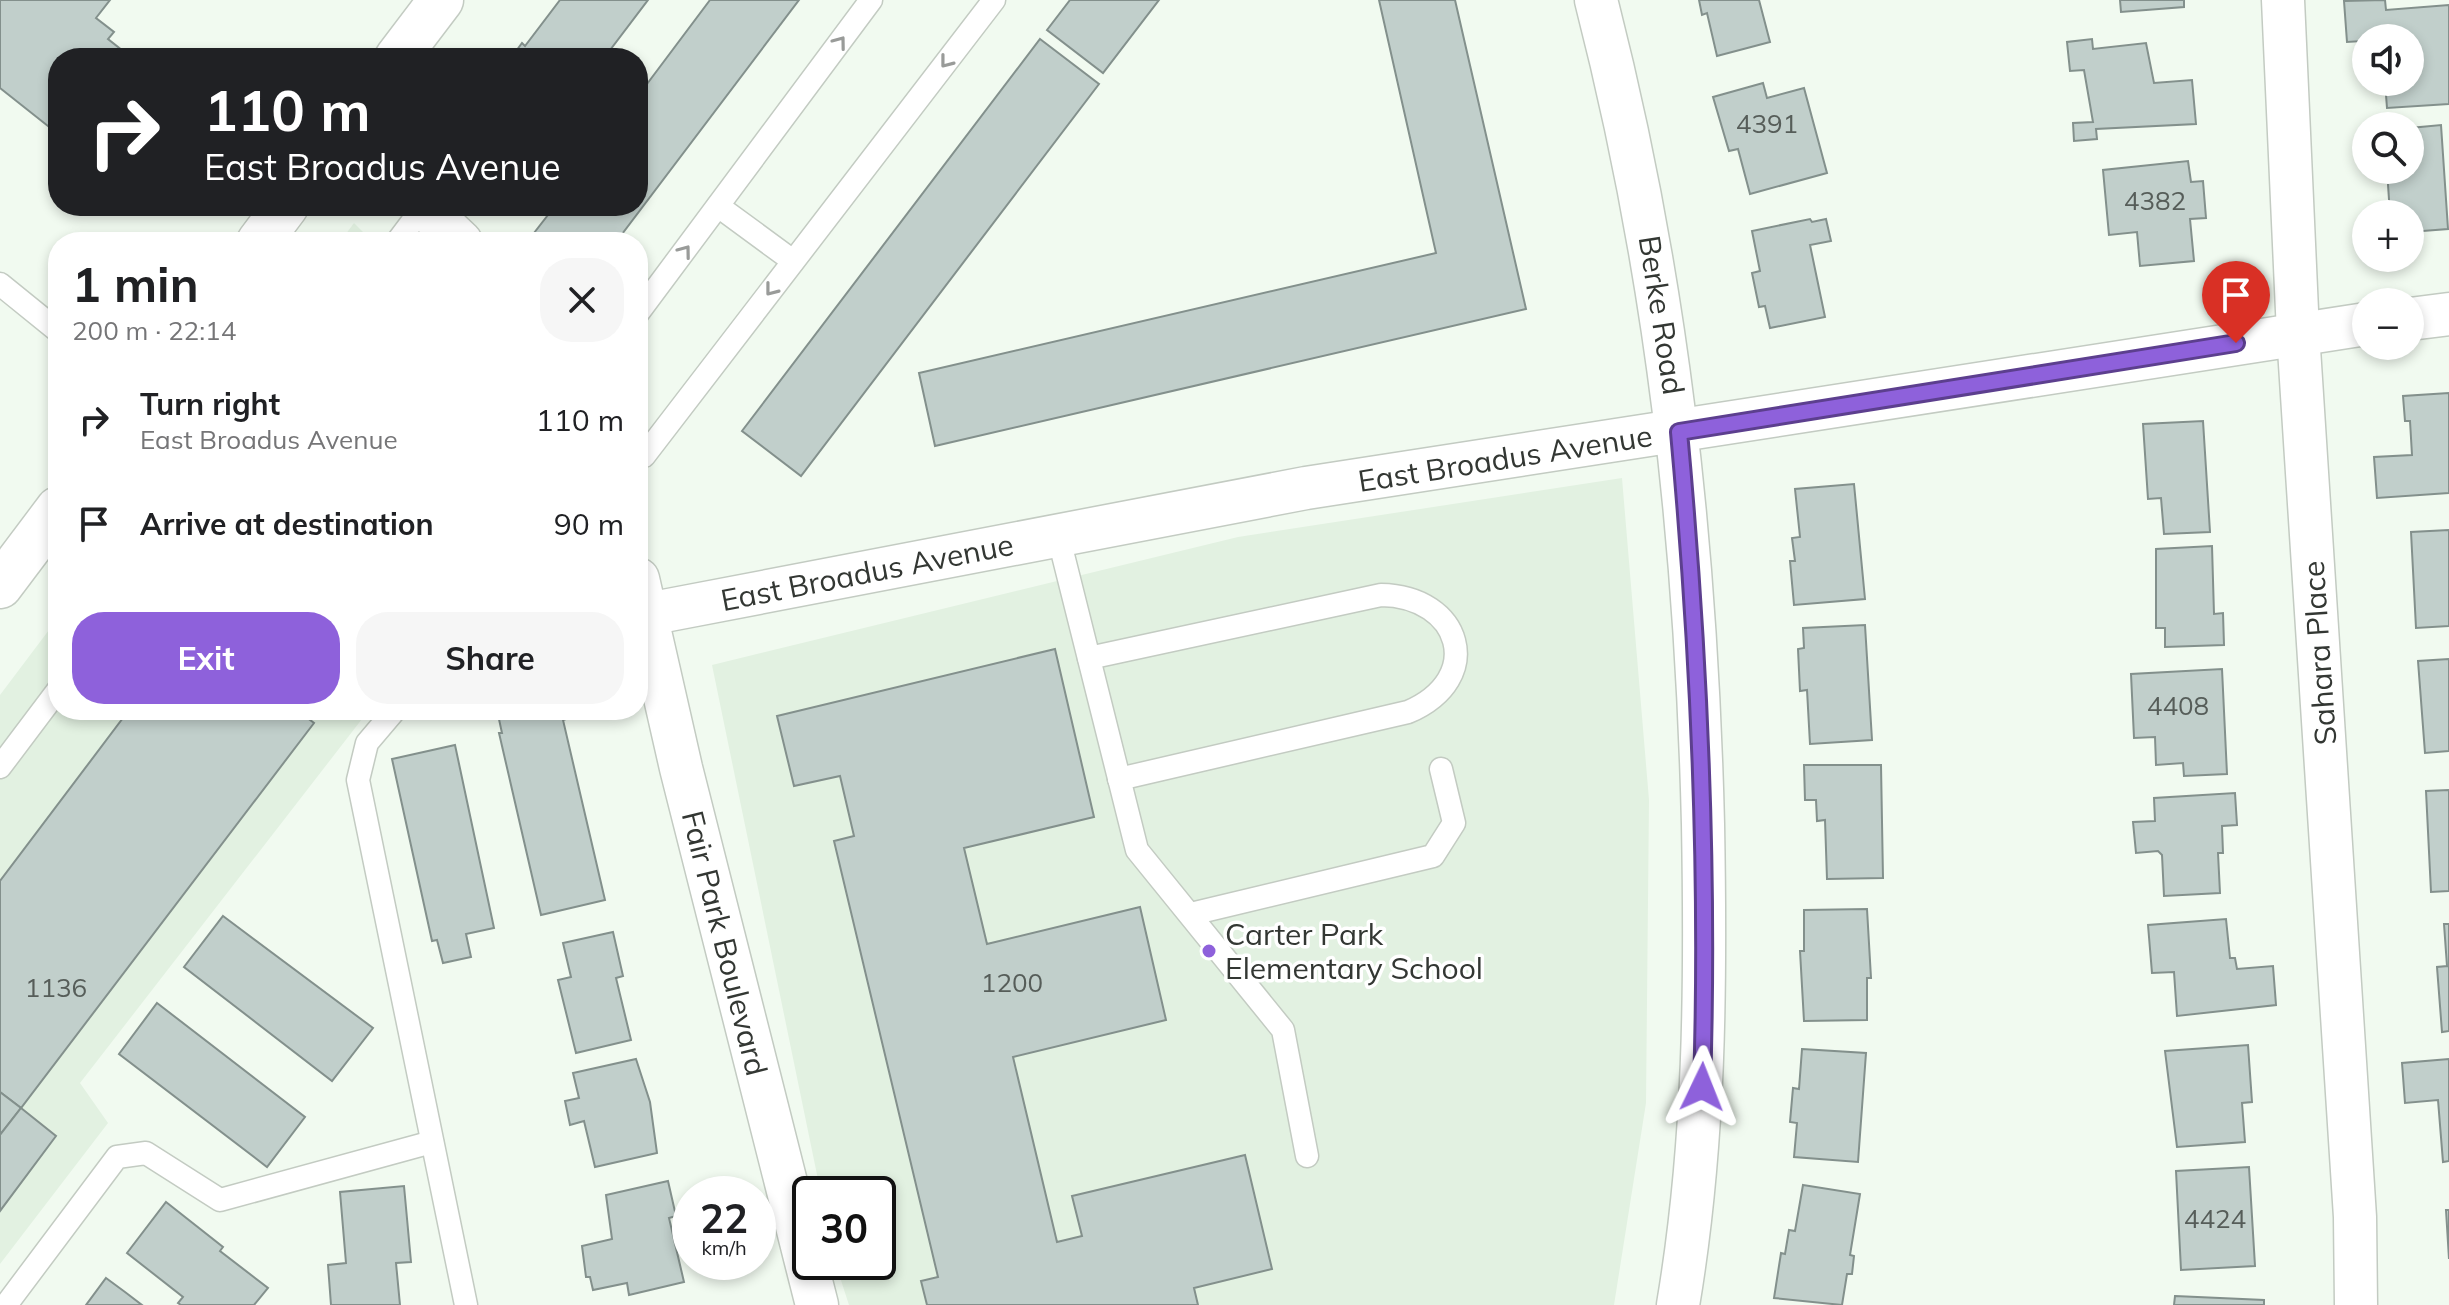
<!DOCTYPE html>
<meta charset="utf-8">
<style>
body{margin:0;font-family:Mulish,sans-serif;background:#f6f6f6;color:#202124;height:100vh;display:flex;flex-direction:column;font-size:30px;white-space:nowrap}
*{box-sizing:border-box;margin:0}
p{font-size:26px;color:#757577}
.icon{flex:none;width:44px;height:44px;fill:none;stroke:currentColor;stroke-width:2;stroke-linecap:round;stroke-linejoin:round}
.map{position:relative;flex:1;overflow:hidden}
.side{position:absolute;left:48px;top:232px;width:600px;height:488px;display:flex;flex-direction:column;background:#fff;border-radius:32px;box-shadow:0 4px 12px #0003}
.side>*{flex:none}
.hud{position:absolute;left:48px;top:48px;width:600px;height:168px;border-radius:32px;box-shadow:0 4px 12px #0003;background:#202124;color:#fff;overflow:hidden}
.buttons{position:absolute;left:2352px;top:24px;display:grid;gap:16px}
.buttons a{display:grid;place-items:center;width:72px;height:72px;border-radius:50%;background:#fff;box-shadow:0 4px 12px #0003;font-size:40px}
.speed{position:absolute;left:672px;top:1176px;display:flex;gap:16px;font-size:40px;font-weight:700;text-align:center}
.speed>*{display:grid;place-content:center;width:104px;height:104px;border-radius:50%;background:#fff;box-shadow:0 4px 12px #0003;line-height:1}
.speed small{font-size:20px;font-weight:400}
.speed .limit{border:4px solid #111;border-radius:12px;background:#fff;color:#111}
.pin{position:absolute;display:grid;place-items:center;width:68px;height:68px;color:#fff;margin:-82px -34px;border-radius:50% 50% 50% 0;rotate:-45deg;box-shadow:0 0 8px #0007}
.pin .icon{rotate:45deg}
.me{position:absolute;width:88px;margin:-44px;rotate:2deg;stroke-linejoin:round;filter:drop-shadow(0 0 6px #0008)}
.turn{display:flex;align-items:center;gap:28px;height:168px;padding:0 24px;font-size:36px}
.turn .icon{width:104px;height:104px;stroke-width:2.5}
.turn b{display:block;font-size:56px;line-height:68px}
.round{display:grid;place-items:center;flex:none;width:84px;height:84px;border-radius:32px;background:#f6f6f6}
.headline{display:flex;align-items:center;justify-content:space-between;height:136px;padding:0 24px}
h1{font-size:48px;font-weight:700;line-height:60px}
.cta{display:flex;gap:16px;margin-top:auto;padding:16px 24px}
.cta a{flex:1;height:92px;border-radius:32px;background:#8e61db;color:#fff;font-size:32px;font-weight:700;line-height:92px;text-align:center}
.cta a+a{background:#f6f6f6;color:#202124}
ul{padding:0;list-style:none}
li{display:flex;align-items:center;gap:24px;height:104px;padding:0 24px}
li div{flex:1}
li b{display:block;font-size:30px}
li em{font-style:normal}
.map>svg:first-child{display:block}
.built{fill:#e2f1e1}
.building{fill:#c1cfcb;stroke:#83908c;stroke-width:2}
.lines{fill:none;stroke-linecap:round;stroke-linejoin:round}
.service-casing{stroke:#c3cbc2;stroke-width:25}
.minor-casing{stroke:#c3cbc2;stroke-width:45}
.secondary-casing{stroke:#c3cbc2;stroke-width:47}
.service{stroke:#fff;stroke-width:22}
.minor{stroke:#fff;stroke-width:42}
.secondary{stroke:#fff;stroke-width:44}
.oneway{stroke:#999b99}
.route-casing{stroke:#5c3f8e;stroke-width:20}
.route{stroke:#8e61db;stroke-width:14}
.poi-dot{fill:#8e61db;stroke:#fff;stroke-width:3}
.labels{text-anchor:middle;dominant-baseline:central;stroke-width:7;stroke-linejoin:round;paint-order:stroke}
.number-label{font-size:26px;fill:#565d59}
.street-label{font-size:30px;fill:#333733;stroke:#fff}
.poi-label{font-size:30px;fill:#333733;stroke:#fff;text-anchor:start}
</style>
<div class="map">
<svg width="2449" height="1305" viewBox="0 0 2449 1305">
<rect width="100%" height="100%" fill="#f1faf0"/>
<!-- built -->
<g class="built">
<polygon points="354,223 373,242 340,242"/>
<polygon points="1622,478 1649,800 1646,1103 1614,1305 849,1305 835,1262 878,1262 878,1194 821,1194 712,665 1238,537"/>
<polygon points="58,618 58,710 369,710 80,1083 108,1123 0,1264 0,695"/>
</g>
<!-- building -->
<g class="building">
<polygon points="0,0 110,0 96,18 114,32 108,39 132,58 58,58 58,134 0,88"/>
<polygon points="560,0 648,0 604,58 511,58 522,43 525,46"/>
<polygon points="710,0 799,0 616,242 546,242 534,233 555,206 638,206 638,96"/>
<polygon points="1070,0 1159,0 1103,73 1047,30"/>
<polygon points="1379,0 1455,0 1526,309 935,446 919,373 1436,253"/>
<polygon points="1699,0 1759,0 1770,42 1717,56 1707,13 1702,15"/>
<polygon points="2120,0 2184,0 2184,7 2121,12"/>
<polygon points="2385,0 2386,10 2449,5 2449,104 2387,108 2385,82 2410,82 2410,38 2347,42 2344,1"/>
<polygon points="1040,39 1099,84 801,476 742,431"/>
<polygon points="2092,39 2093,49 2146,43 2154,83 2192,80 2196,124 2096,129 2097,139 2074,141 2073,123 2093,122 2084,70 2070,71 2067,42"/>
<polygon points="1763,83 1767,98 1804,88 1827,173 1750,194 1738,149 1729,151 1713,97"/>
<polygon points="2441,125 2448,229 2410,232 2410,214 2390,214 2387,170 2410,170 2410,128"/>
<polygon points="2188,161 2191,182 2203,181 2206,218 2190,219 2194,261 2140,266 2137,232 2109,235 2103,170"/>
<polygon points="1810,219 1812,222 1826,219 1831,241 1810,245 1825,317 1770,328 1765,306 1759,307 1752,273 1760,271 1752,231"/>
<polygon points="2449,393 2449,493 2377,498 2374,457 2412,455 2410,421 2405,421 2403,396"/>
<polygon points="2203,421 2210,532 2164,534 2161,498 2148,499 2143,424"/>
<polygon points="1854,484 1865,599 1794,605 1790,561 1795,561 1792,538 1800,537 1795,489"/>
<polygon points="2449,530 2449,626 2416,628 2411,532"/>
<polygon points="2212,546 2214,614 2223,613 2224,645 2165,647 2165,628 2156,628 2156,549"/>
<polygon points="1865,625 1872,740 1810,744 1807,690 1800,691 1798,649 1804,648 1803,628"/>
<polygon points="1055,649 1094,817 964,848 987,944 1140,907 1166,1020 1013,1057 1057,1242 1082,1236 1072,1196 1245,1155 1272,1269 1194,1288 1198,1305 927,1305 921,1281 938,1277 834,841 854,836 840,776 794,786 777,716"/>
<polygon points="2449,659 2449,751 2425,753 2418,661"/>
<polygon points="2222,669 2227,774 2184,776 2183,763 2156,765 2155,737 2134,738 2131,674"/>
<polygon points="129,710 297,710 314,723 21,1108 0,1092 0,881"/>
<polygon points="497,710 564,710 566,719 563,720 605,900 541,915 499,733 502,733"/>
<polygon points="455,745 494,928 466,934 471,957 443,963 437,940 432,941 392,759"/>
<polygon points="1804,765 1881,765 1883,878 1827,879 1825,820 1817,821 1816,800 1805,800"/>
<polygon points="2449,790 2449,891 2431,892 2426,791"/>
<polygon points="2235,793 2237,825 2222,826 2223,853 2218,853 2220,893 2164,896 2162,855 2158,851 2136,853 2133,822 2155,821 2154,798"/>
<polygon points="1867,909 1871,978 1867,978 1867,1020 1804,1021 1800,951 1804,951 1804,910"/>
<polygon points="223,916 373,1028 332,1081 184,967"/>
<polygon points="2226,919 2230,958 2235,958 2237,969 2273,966 2276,1005 2177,1016 2174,972 2152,973 2148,925"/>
<polygon points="2444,924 2449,924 2449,1031 2442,1032 2437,967 2447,966"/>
<polygon points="613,932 623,976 616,978 631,1040 576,1053 558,980 571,977 563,943"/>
<polygon points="157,1003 305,1117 267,1167 119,1054"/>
<polygon points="2248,1045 2252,1102 2242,1103 2245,1142 2177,1147 2165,1051"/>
<polygon points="1802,1049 1866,1053 1858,1162 1794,1157 1797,1123 1790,1122 1793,1088 1799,1089"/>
<polygon points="636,1059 650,1102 657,1153 595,1167 584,1121 570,1125 565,1101 579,1098 573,1073"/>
<polygon points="2449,1059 2449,1161 2443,1162 2438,1100 2405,1103 2402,1063"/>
<polygon points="0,1092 21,1108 0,1135"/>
<polygon points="21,1108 56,1136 0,1211 0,1135"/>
<polygon points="2249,1167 2255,1266 2181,1270 2176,1171"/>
<polygon points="668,1181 676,1216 669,1218 684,1282 629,1295 627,1283 593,1290 590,1277 586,1277 582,1246 612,1239 606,1195"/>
<polygon points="1803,1185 1860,1194 1850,1255 1854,1256 1852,1274 1847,1274 1842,1305 1774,1298 1781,1253 1785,1254 1789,1230 1795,1231"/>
<polygon points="404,1186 411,1262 396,1263 400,1305 331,1305 328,1265 346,1263 340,1192"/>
<polygon points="166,1202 223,1247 220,1251 268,1288 254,1305 181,1305 178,1303 183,1297 127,1253"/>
<polygon points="2446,1210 2449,1210 2449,1259"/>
<polygon points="106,1278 125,1292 142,1305 86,1305"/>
<polygon points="2175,1296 2264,1300 2264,1305 2174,1305"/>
</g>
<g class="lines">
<defs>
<g id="service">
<polyline points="718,206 793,261"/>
<polyline points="397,242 424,206"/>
<polyline points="0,284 58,331"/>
<polyline points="638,313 871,0"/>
<polyline points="638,457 644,456 994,0"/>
<polyline points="1058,535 1137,850 1283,1030 1307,1156"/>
<path d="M1089,658L1381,595C1461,596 1487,678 1408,712L1119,779"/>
<polyline points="395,710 367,743 358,780 466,1305"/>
<polyline points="0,767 58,690"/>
<polyline points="1191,914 1433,856 1454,823 1441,769"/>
<polyline points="6,1305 117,1157 146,1153 220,1200 432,1142"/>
</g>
<g id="minor">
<path d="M1596,0C1667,276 1696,540 1703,824C1706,986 1705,1145 1678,1305"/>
<polyline points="2283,0 2298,333 2355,1217 2356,1305"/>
<polyline points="423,206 461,242"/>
<polyline points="2410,319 2449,314"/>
<polyline points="638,579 681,768 817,1305"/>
<polyline points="648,614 1306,488 2366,324"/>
</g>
<g id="secondary">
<polyline points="397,58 441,0"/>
<polyline points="259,242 286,206"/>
<polyline points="0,586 58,509"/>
</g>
</defs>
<!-- service casing -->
<use href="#service" class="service-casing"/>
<!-- minor casing -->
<use href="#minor" class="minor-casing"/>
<!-- secondary casing -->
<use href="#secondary" class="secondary-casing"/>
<!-- service -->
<use href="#service" class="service"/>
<!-- minor -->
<use href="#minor" class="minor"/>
<!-- secondary -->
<use href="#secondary" class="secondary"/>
</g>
<!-- one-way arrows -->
<defs><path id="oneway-chevron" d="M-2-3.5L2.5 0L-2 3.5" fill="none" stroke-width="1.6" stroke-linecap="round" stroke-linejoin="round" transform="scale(2)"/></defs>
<g class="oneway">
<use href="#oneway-chevron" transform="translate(840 42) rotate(-53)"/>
<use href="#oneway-chevron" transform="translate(946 62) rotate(128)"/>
<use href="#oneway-chevron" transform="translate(685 251) rotate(-53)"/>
<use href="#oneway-chevron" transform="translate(771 290) rotate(128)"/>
</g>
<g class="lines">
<defs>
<path id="route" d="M1702,1087C1709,868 1699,650 1679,432L2236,343"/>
</defs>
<!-- route casing -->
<use href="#route" class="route-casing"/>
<!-- route -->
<use href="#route" class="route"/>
</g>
<!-- markers -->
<circle class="poi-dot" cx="1209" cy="951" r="8"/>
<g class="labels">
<!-- number labels -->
<g class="number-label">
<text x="1767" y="123">4391</text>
<text x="2155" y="200">4382</text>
<text x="2178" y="705">4408</text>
<text x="1012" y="982">1200</text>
<text x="56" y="987">1136</text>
<text x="2215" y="1218">4424</text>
</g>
<!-- street labels -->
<g class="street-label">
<text transform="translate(1662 315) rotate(81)">Berke Road</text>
<text transform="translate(1505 458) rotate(-9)">East Broadus Avenue</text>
<text transform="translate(867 572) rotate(-11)">East Broadus Avenue</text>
<text transform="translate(2319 653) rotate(-94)">Sahara Place</text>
<text transform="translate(725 943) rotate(76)">Fair Park Boulevard</text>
</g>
<!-- poi labels -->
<g class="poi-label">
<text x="1225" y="934">Carter Park<tspan x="1225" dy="34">Elementary School</tspan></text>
</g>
</g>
</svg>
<div class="buttons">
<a><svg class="icon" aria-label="sound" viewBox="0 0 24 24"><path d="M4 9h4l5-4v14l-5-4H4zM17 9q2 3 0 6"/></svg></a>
<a><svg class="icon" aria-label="search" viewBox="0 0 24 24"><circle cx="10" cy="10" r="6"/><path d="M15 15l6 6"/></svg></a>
<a>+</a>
<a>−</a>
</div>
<div class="speed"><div>22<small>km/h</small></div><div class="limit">30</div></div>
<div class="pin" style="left:2236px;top:343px;background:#d93025"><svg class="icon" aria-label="arrive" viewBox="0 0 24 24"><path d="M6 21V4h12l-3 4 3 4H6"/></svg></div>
<svg class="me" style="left:1702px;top:1087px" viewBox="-20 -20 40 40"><path d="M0-17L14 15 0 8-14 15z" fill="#8e61db" stroke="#fff" stroke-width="4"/></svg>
<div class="hud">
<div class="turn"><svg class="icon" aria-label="right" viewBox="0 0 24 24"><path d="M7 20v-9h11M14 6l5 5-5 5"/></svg><div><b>110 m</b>East Broadus Avenue</div></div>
</div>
<section class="side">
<div class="headline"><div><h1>1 min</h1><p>200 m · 22:14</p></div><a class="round"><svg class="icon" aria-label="close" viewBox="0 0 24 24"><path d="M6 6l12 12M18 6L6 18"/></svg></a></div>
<ul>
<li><svg class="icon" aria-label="right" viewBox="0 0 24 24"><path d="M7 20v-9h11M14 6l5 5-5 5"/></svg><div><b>Turn right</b><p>East Broadus Avenue</p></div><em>110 m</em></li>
<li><svg class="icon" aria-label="arrive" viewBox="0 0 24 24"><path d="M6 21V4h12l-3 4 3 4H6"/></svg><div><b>Arrive at destination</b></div><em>90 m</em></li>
</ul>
<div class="cta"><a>Exit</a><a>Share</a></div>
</section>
</div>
